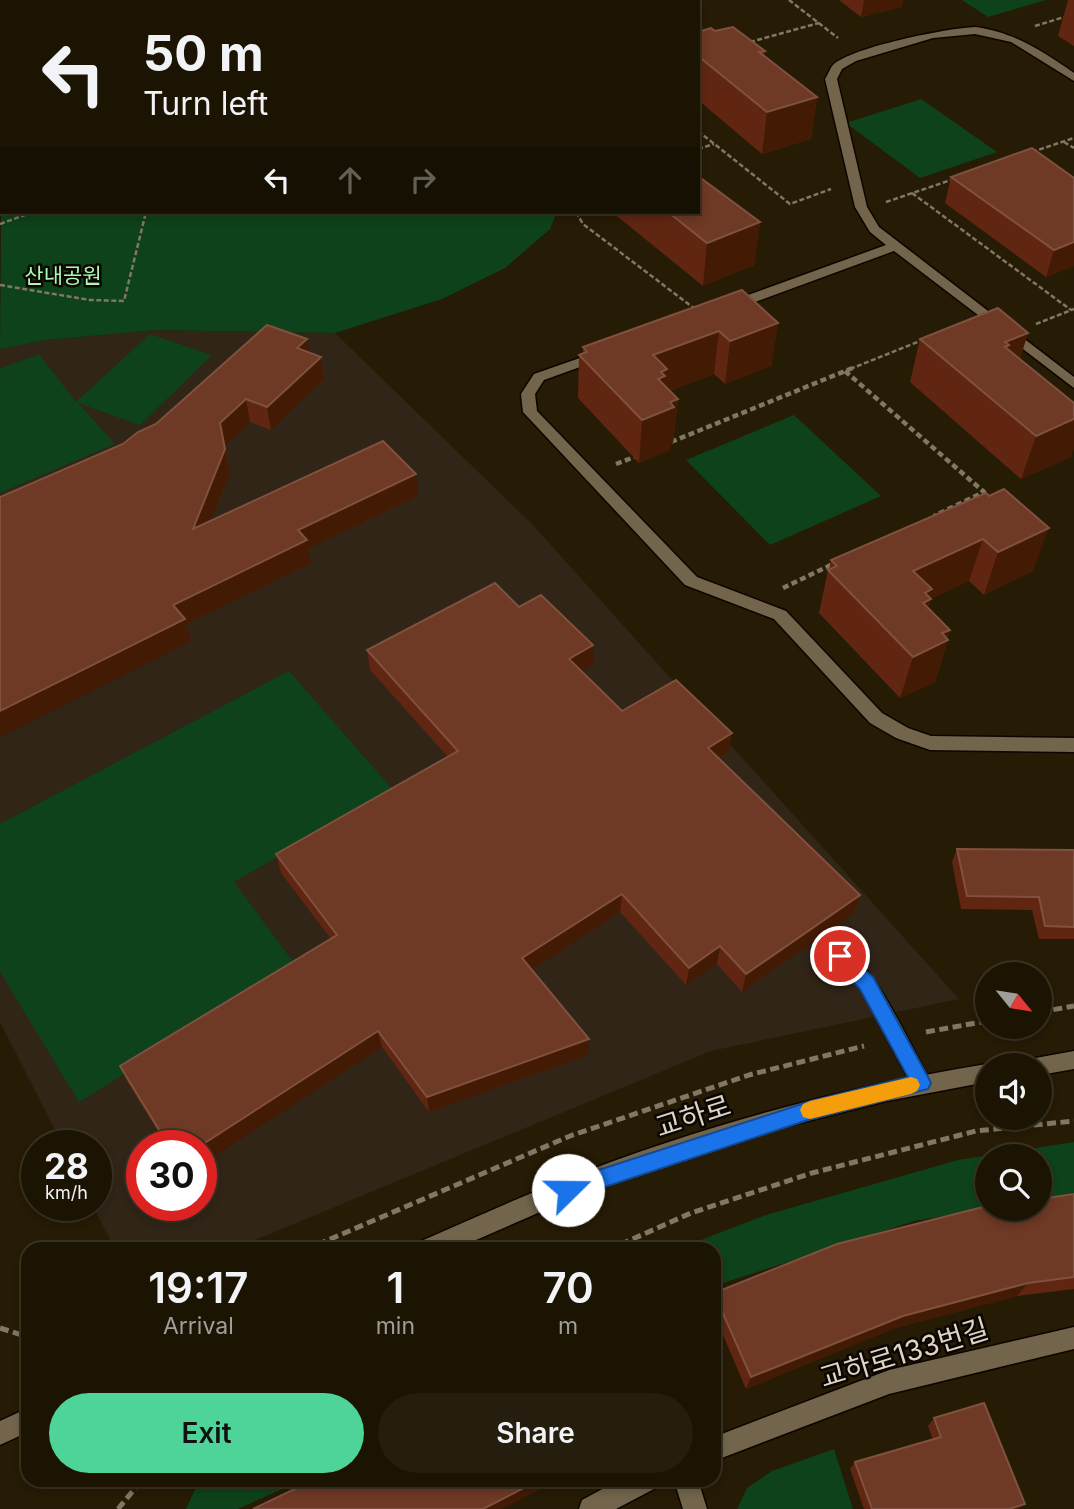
<!DOCTYPE html>
<meta charset="utf-8">
<style>
body{margin:0;font-family:Inter,"Noto Sans KR",sans-serif;background:#251d0d;color:#f1f3f6;height:100vh;display:flex;flex-direction:column;font-size:26px;white-space:nowrap}
*{box-sizing:border-box;margin:0}
p{font-size:23px;color:#a09e9a}
.icon{flex:none;width:38px;height:38px;fill:none;stroke:currentColor;stroke-width:2;stroke-linecap:round;stroke-linejoin:round}
.map{position:relative;flex:1;overflow:hidden}
.panel{position:absolute;left:21px;top:1242px;width:700px;height:245px;display:flex;flex-direction:column;background:#1c1403;border-radius:21px;box-shadow:0 4px 10px #0003,0 0 0 2px #3a3325}
.panel>*{flex:none}
.guide{position:absolute;left:0px;top:0px;width:700px;height:214px;box-shadow:0 4px 10px #0003,0 0 0 2px #3a3325;background:#1c1403;color:#f1f3f6;overflow:hidden}
.needle{width:46px;rotate:120deg}
.fabs{position:absolute;left:975px;top:962px;display:grid;gap:14px}
.fabs a{display:grid;place-items:center;width:77px;height:77px;border-radius:50%;background:#1c1403;box-shadow:0 4px 10px #0003,0 0 0 2px #3a3325;font-size:35px}
.speed{position:absolute;left:21px;top:1130px;display:flex;gap:14px;font-size:35px;font-weight:700;text-align:center}
.speed>*{display:grid;place-content:center;width:91px;height:91px;border-radius:50%;background:#1c1403;box-shadow:0 4px 10px #0003,0 0 0 2px #3a3325;line-height:1}
.speed small{font-size:18px;font-weight:400}
.speed .limit{border:10px solid #d22;background:#fff;color:#111}
.pin{position:absolute;display:grid;place-items:center;width:60px;height:60px;color:#fff;margin:-30px;border:4px solid #fff;border-radius:50%;box-shadow:0 2px 7px #0007}
.me{position:absolute;width:77px;margin:-38px;rotate:68deg;stroke-linejoin:round;filter:drop-shadow(0 0 5px #0008)}
.turn{display:flex;align-items:center;gap:24px;height:147px;padding:0 28px;font-size:32px}
.turn .icon{width:91px;height:91px;stroke-width:2.5}
.turn b{display:block;font-size:49px;line-height:60px}
.lanes{display:flex;align-items:center;height:66px;padding:0 28px;background:#0003;justify-content:center;gap:35px;direction:ltr}
.lanes .off{opacity:.35}
.eta{display:flex;justify-content:space-evenly;align-items:center;height:119px;text-align:center}
.eta b{font-size:42px;font-weight:600;line-height:49px}
.action{display:flex;gap:14px;margin-top:auto;padding:14px 28px}
.action a{flex:1;height:80px;border-radius:42px;background:#4ed399;color:#111;font-size:28px;font-weight:600;line-height:80px;text-align:center}
.action a+a{background:#251d0d;color:#f1f3f6}
.map>svg:first-child{display:block}
.education{fill:#302517;fill-rule:evenodd}
.green{fill:#0e421a}
.lines{fill:none;stroke-linecap:round;stroke-linejoin:round}
.lane-casing{stroke:#0f0500;stroke-width:3}
.street-casing{stroke:#0f0500;stroke-width:3}
.path-far2{stroke:#807765;stroke-width:2.5;stroke-dasharray:5 2.5;stroke-linecap:butt}
.path-far1{stroke:#807765;stroke-width:4.5;stroke-dasharray:6 3.5;stroke-linecap:butt}
.path{stroke:#807765;stroke-width:5;stroke-dasharray:9 4.5;stroke-linecap:butt}
.lane{fill:#72654c;fill-rule:evenodd}
.street{fill:#72654c;fill-rule:evenodd}
.wall{fill:#602612}
.shaded-wall{fill:#431a04}
.building{fill:#6e3925;stroke:#7f513e;stroke-width:2}
.route{fill:#1a73e8;stroke:#114b97;stroke-width:2}
.slow{fill:#f59e0b}
.labels{text-anchor:middle;dominant-baseline:central;stroke-width:5;stroke-linejoin:round;paint-order:stroke}
.far-park-label{font-size:21px;fill:#a8fab2;stroke:#0b0601}
.near-street-label{font-size:28px;fill:#dcd4c7;stroke:#0b0601}
</style>
<div class="map">
<svg width="1074" height="1509" viewBox="0 0 1074 1509">
<rect width="100%" height="100%" fill="#261b04"/>
<!-- education -->
<path class="education" d="M156,330L335,333L532,524L959,999L711,1051L231,1250L115,1249L93,1206H96V1146H63L0,1022V349L46,340ZM142,1146H201V1206H142Z"/>
<!-- green -->
<g class="green">
<polygon points="180,0 636,0 637,2 179,2"/>
<polygon points="962,0 1046,0 988,17"/>
<polygon points="921,99 997,152 920,178 846,123"/>
<polygon points="2,118 2,212 557,212 550,229 505,268 442,299 335,333 156,330 46,340 0,349"/>
<polygon points="150,334 212,355 140,425 78,403 115,444 0,493 0,369 39,354 76,402"/>
<polygon points="794,415 881,496 770,545 686,460"/>
<polygon points="289,671 393,790 234,882 297,967 79,1102 0,972 0,824"/>
<polygon points="1074,1142 1074,1194 1040,1200 1040,1157 987,1157 987,1209 914,1221 714,1286 714,1250 675,1250 766,1215 958,1160"/>
<polygon points="834,1449 853,1509 737,1509 747,1488 772,1471"/>
<polygon points="199,1481 199,1480 300,1481 238,1509 186,1509"/>
</g>
<g class="lines">
<defs>
<path id="lane" d="M840,948C873,960 910,1045 928,1077L930,1083L928,1089L921,1092L914,1089L861,989L834,961L831,956L834,951Z"/>
<g id="street">
<path d="M975,27C1014,32 1042,51 1074,73V81L1011,42L975,34L933,38L856,61L842,69L837,79L867,207L879,227L1074,377V388L894,251L736,309H726V303L886,245L870,232L855,207L825,79C828,75 830,68 833,65C852,47 948,28 975,27Z"/>
<polygon points="600,351 605,352 605,358 544,380 535,394 537,411 697,577 786,611 882,713 908,728 931,736 1074,738 1074,752 930,750 896,738 870,723 774,619 685,585 523,412 521,394 534,374"/>
<polygon points="1074,1051 1074,1069 1040,1075 1040,1066 1027,1066 1030,1059"/>
<path d="M987,1064L993,1066H987V1082L887,1101L788,1126L593,1189L453,1250H416L419,1242C470,1220 520,1197 571,1177C705,1125 845,1087 987,1064Z"/>
<polygon points="1074,1327 1074,1349 889,1394 714,1461 714,1437 889,1370"/>
<polygon points="28,1408 28,1432 0,1445 0,1421"/>
<polygon points="619,1480 657,1480 654,1489 616,1509 579,1509 582,1500"/>
<polygon points="674,1480 698,1480 707,1509 683,1509"/>
</g>
</defs>
<!-- lane casing -->
<use href="#lane" class="lane-casing"/>
<!-- street casing -->
<use href="#street" class="street-casing"/>
<!-- path-far2 -->
<g class="path-far2">
<polyline points="439,0 441,2"/>
<polyline points="668,0 670,2"/>
<polyline points="789,0 838,38"/>
<polyline points="271,2 275,0"/>
<polyline points="698,25 708,34"/>
<polyline points="1035,26 1074,14"/>
<polyline points="750,42 819,23"/>
<polyline points="698,131 790,204 831,189"/>
<polyline points="1064,142 1074,148"/>
<polyline points="698,149 714,144"/>
<polyline points="1032,152 1074,138"/>
<polyline points="912,193 1071,310"/>
<polyline points="886,202 954,179"/>
<polyline points="576,212 583,224 695,309"/>
<polyline points="0,224 33,212"/>
<polyline points="0,285 90,300 124,301 146,212"/>
<polyline points="1036,324 1074,309"/>
<polyline points="850,369 925,339"/>
</g>
<!-- path-far1 -->
<g class="path-far1">
<polyline points="845,371 984,492 934,516"/>
<polyline points="671,442 855,367"/>
<polyline points="616,464 637,456"/>
<polyline points="783,588 835,563"/>
</g>
<!-- path -->
<g class="path">
<polyline points="1040,1012 1074,1006"/>
<polyline points="926,1032 987,1021"/>
<polyline points="305,1250 570,1136 749,1075 864,1046"/>
<polyline points="608,1250 691,1213 812,1173 976,1131 1074,1121"/>
<polyline points="0,1328 28,1337"/>
<polyline points="118,1509 142,1480"/>
</g>
<!-- lane -->
<use href="#lane" class="lane"/>
<!-- street -->
<use href="#street" class="street"/>
</g>
<!-- wall -->
<g class="wall">
<polygon points="839,0 903,0 902,7 861,17"/>
<polygon points="1068,0 1074,0 1074,46 1058,36"/>
<polygon points="715,31 765,51 764,56 817,97 811,139 762,154 698,100 698,32"/>
<polygon points="951,177 1074,178 1074,266 1046,277 945,203"/>
<polygon points="612,212 698,212 760,222 754,265 703,286"/>
<polygon points="778,323 771,366 725,384 714,374 669,391 678,399 673,443 671,444 670,450 639,463 578,398 579,355 583,353 583,347"/>
<polygon points="1028,333 1020,359 1071,457 1021,479 910,382 920,339"/>
<polygon points="307,339 309,352 321,357 324,379 271,430 250,422 225,446 230,472 211,521 418,496 308,549 311,563 186,624 191,641 123,444 156,424"/>
<polygon points="986,493 1033,571 984,595 969,581 930,599 928,608 950,630 947,639 948,640 935,682 900,698 819,613 828,570 829,570 831,560"/>
<polygon points="519,607 593,645 593,665 581,671 622,711 732,733 728,752 719,758 860,895 854,913 742,992 717,964 686,985 620,912 532,970 588,1055 429,1112 382,1047 201,1146 167,1146 128,1083 120,1066 331,939 281,873 276,854 448,757 370,670 367,650"/>
<polygon points="957,849 1074,850 1074,939 1039,939 1032,910 961,909 952,862"/>
<polygon points="1074,1194 1074,1289 1017,1296 895,1328 746,1389 714,1314 714,1292"/>
<polygon points="934,1418 1025,1504 1019,1509 864,1509 850,1469 855,1462 933,1440 928,1426"/>
</g>
<!-- shaded-wall -->
<g class="shaded-wall">
<polygon points="864,0 903,0 902,7 861,17"/>
<polygon points="817,97 811,139 762,154 767,112"/>
<polygon points="760,222 754,265 703,286 707,243"/>
<polygon points="1074,242 1074,266 1046,277 1054,250"/>
<polygon points="778,323 771,366 725,384 730,341"/>
<polygon points="719,331 714,374 665,392 670,402 678,399 673,443 671,444 670,450 639,463 642,420 653,355"/>
<polygon points="1028,333 1014,376 996,388 1005,342"/>
<polygon points="307,339 311,362 297,348"/>
<polygon points="321,357 324,379 271,430 267,407"/>
<polygon points="246,399 250,422 225,446 220,423"/>
<polygon points="1074,419 1074,449 1071,457 1021,479 1036,436"/>
<polygon points="225,449 230,472 199,551 193,529"/>
<polygon points="416,474 418,496 308,549 311,563 186,624 191,641 0,737 0,711 298,530"/>
<polygon points="1049,528 1033,571 984,595 998,552"/>
<polygon points="983,539 969,581 930,599 918,641 913,571"/>
<polygon points="950,630 947,641 948,640 935,682 900,698 913,657 942,633"/>
<polygon points="593,645 593,665 568,678 569,659"/>
<polygon points="732,733 728,752 705,767 708,748"/>
<polygon points="622,894 620,912 523,976 522,958"/>
<polygon points="860,895 854,913 742,992 746,974"/>
<polygon points="720,946 717,964 686,985 689,968"/>
<polygon points="378,1031 382,1047 201,1165 201,1146 200,1146"/>
<polygon points="589,1039 588,1055 429,1112 427,1097"/>
<polygon points="1028,1283 1017,1296 895,1328 746,1389 751,1377 903,1316"/>
<polygon points="539,1480 559,1480 502,1509 483,1509"/>
<polygon points="1025,1504 1019,1509 1009,1509"/>
</g>
<!-- building -->
<g class="building">
<polygon points="733,27 765,51 759,52 817,97 767,112 698,56 698,32 711,28 715,31"/>
<polygon points="1032,148 1074,178 1074,242 1054,250 951,177"/>
<polygon points="698,176 760,222 707,243 668,212 698,212"/>
<polygon points="742,290 778,323 730,341 719,331 653,355 667,369 661,372 665,376 658,379 678,399 670,402 674,407 642,420 579,355 587,352 583,347"/>
<polygon points="998,308 1028,333 1005,342 1009,345 1005,347 1074,403 1074,419 1036,436 920,339"/>
<polygon points="267,325 307,339 297,348 321,357 267,407 246,399 220,423 225,449 193,529 383,441 416,474 298,530 307,540 173,605 185,619 0,711 0,497 123,444 138,432 156,424"/>
<polygon points="1004,489 1049,528 998,552 983,539 913,571 932,589 925,593 931,599 923,603 950,630 942,633 948,640 913,657 828,570 837,566 831,560 986,493 989,496"/>
<polygon points="495,583 519,607 541,595 593,645 569,659 622,711 676,680 732,733 708,748 860,895 746,974 720,946 689,968 622,894 522,958 589,1039 427,1097 378,1031 200,1146 169,1146 120,1066 337,935 276,854 458,751 367,650"/>
<polygon points="957,849 1074,850 1074,927 1045,926 1039,897 967,896"/>
<polygon points="1074,1194 1074,1277 1028,1283 903,1316 751,1377 714,1293 837,1244 983,1207 987,1206 987,1209 1040,1209 1040,1199"/>
<polygon points="984,1403 1025,1504 1009,1509 872,1509 855,1462 941,1437 934,1418"/>
<polygon points="313,1480 318,1480 320,1487 332,1480 539,1480 483,1509 253,1509"/>
</g>
<!-- route -->
<polygon class="route" points="840,949 873,977 928,1077 931,1083 928,1089 811,1119 568,1199 561,1197 558,1190 561,1183 568,1180 811,1101 908,1077 860,989 834,962 831,956"/>
<!-- slow -->
<polygon class="slow" points="911,1077 917,1079 920,1085 917,1091 911,1094 810,1119 803,1117 800,1110 803,1104 810,1101"/>
<g class="labels">
<!-- far-park labels -->
<g class="far-park-label">
<text x="63" y="275">산내공원</text>
</g>
<!-- near-street labels -->
<g class="near-street-label">
<text transform="translate(693 1116) rotate(-18)">교하로</text>
<text transform="translate(904 1353) rotate(-17)">교하로133번길</text>
</g>
</g>
</svg>
<div class="fabs">
<a><svg class="needle" viewBox="-14 -14 28 28"><path d="M0-13l5 13h-10z" fill="#e53935"/><path d="M0 13l5-13h-10z" fill="#a09e9a"/></svg></a>
<a><svg class="icon" aria-label="sound" viewBox="0 0 24 24"><path d="M4 9h4l5-4v14l-5-4H4zM17 9q2 3 0 6"/></svg></a>
<a><svg class="icon" aria-label="search" viewBox="0 0 24 24"><circle cx="10" cy="10" r="6"/><path d="M15 15l6 6"/></svg></a>
</div>
<div class="speed"><div>28<small>km/h</small></div><div class="limit">30</div></div>
<div class="pin" style="left:840px;top:956px;background:#d93025"><svg class="icon" aria-label="arrive" viewBox="0 0 24 24"><path d="M6 21V4h12l-3 4 3 4H6"/></svg></div>
<svg class="me" style="left:568px;top:1190px" viewBox="-20 -20 40 40"><circle r="19" fill="#fff"/><path d="M0-13L10 11 0 6-10 11z" fill="#1a73e8"/></svg>
<div class="guide">
<div class="turn"><svg class="icon" aria-label="left" viewBox="0 0 24 24"><path d="M17 20v-9H6M10 6l-5 5 5 5"/></svg><div><b>50 m</b>Turn left</div></div>
<div class="lanes"><svg class="icon" aria-label="left" viewBox="0 0 24 24"><path d="M17 20v-9H6M10 6l-5 5 5 5"/></svg><svg class="icon off" aria-label="ahead" viewBox="0 0 24 24"><path d="M12 20V5M6 11l6-6 6 6"/></svg><svg class="icon off" aria-label="right" viewBox="0 0 24 24"><path d="M7 20v-9h11M14 6l5 5-5 5"/></svg></div>
</div>
<section class="panel">
<div class="eta">
<div><b>19:17</b><p>Arrival</p></div>
<div><b>1</b><p>min</p></div>
<div><b>70</b><p>m</p></div>
</div>
<div class="action"><a>Exit</a><a>Share</a></div>
</section>
</div>
